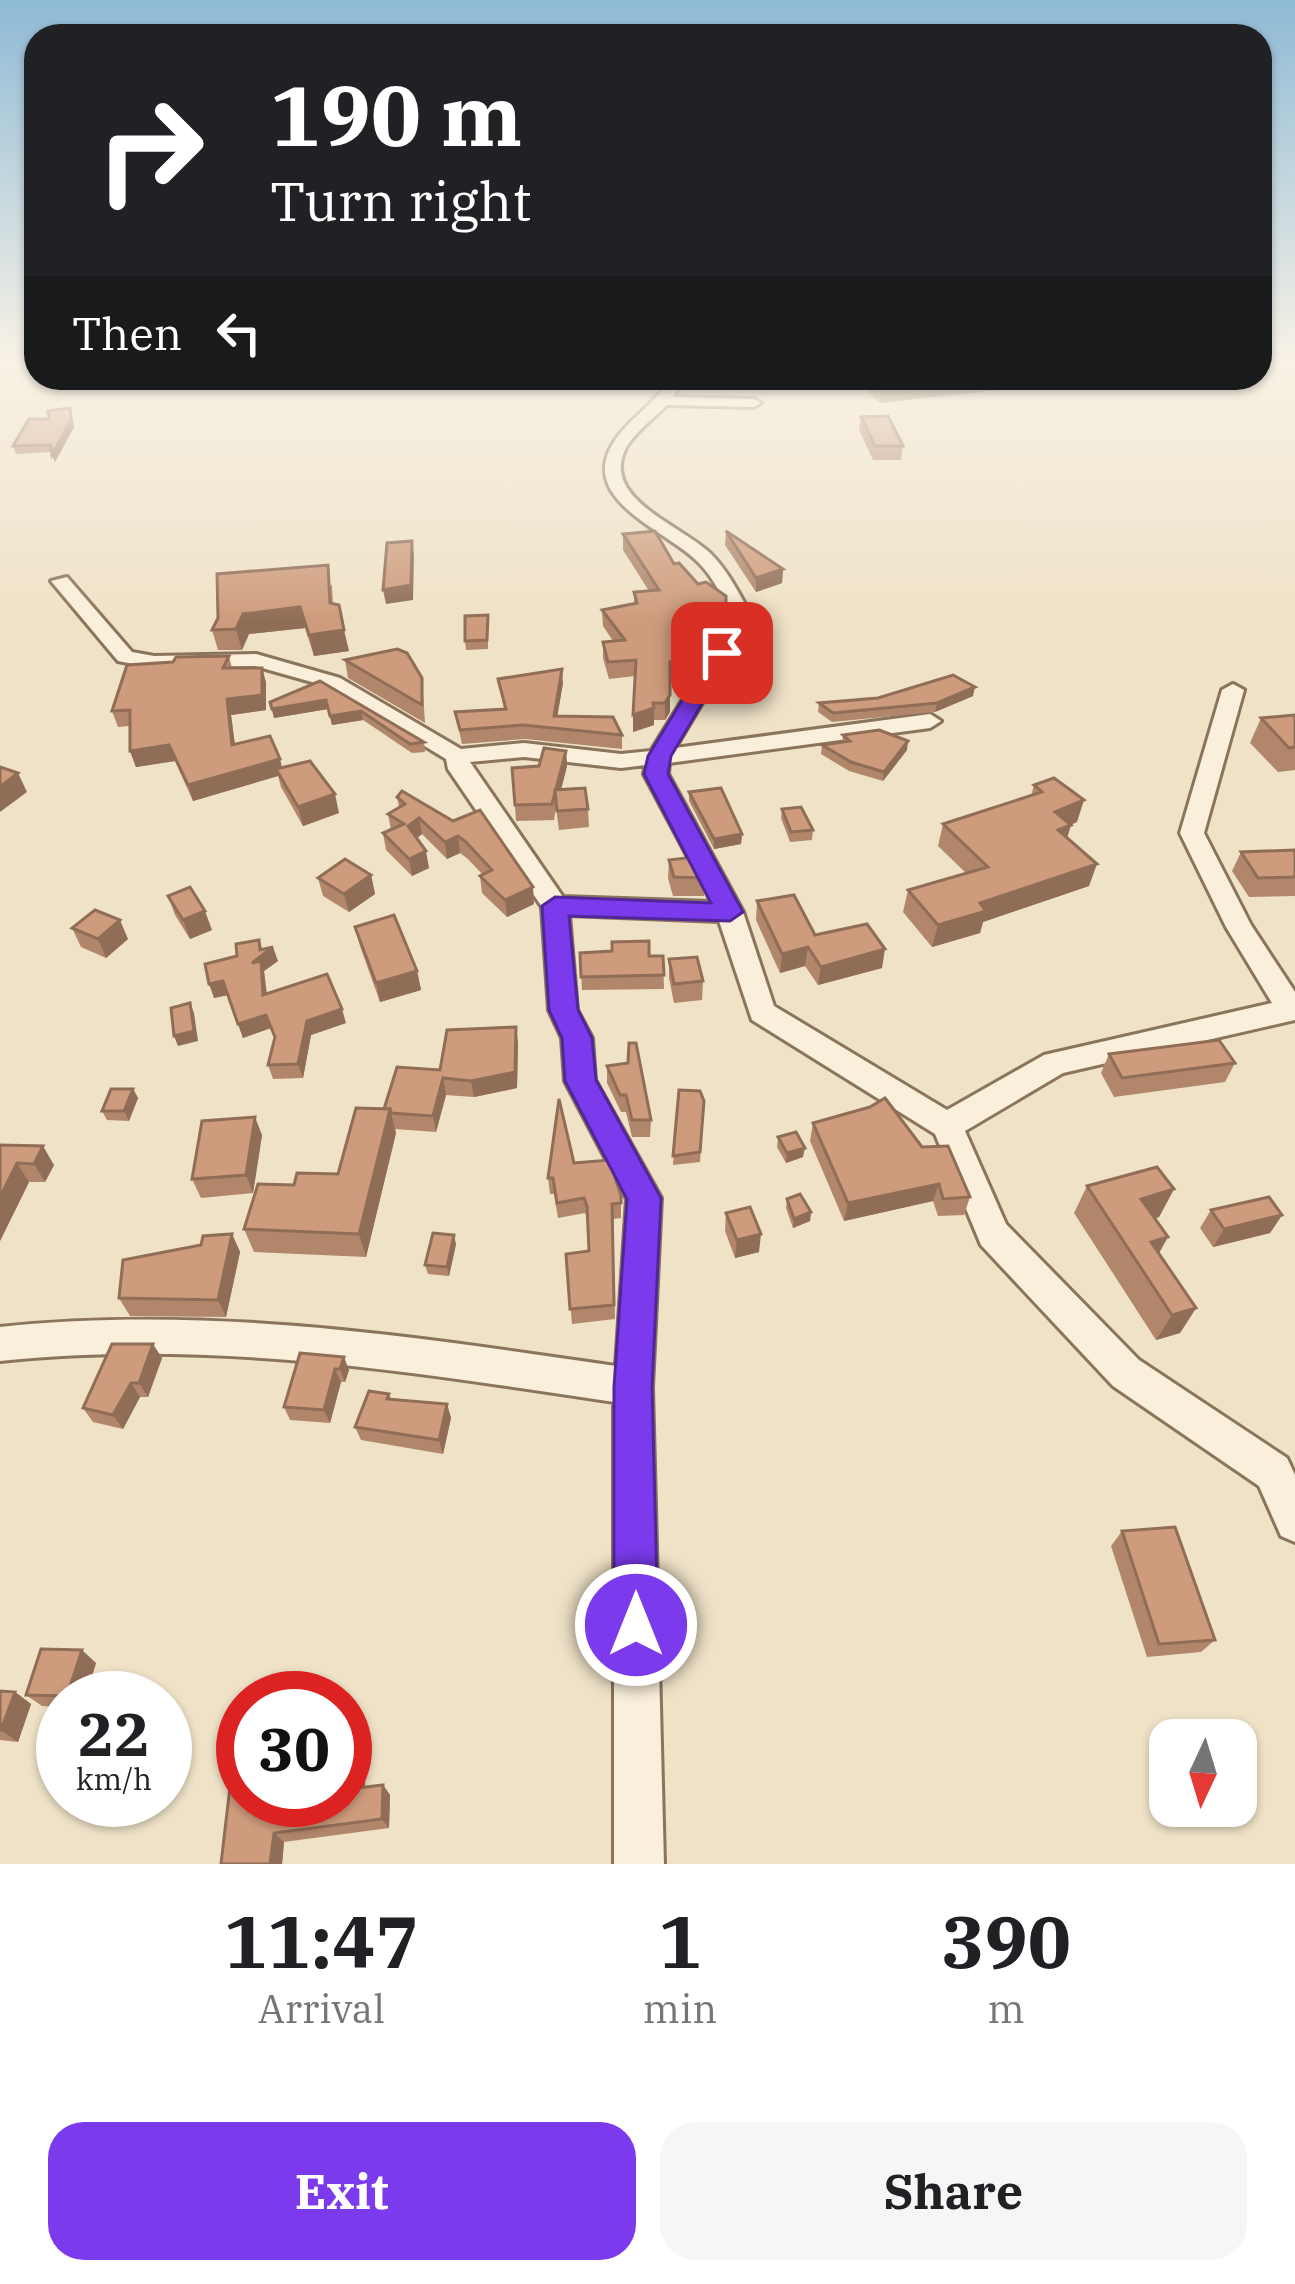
<!DOCTYPE html>
<style>
body{margin:0;font-family:"IBM Plex Serif",serif;background:#f6f6f6;color:#202124;height:100vh;display:flex;flex-direction:column;font-size:45px;white-space:nowrap}
*{box-sizing:border-box;margin:0}
p{font-size:39px;color:#757577}
.icon{flex:none;width:66px;height:66px;fill:none;stroke:currentColor;stroke-width:2;stroke-linecap:round;stroke-linejoin:round}
.map{position:relative;height:1864px;overflow:hidden}
.drawer{display:flex;flex-direction:column;background:#fff;flex:1}
.drawer>*{flex:none}
.hud{position:absolute;left:24px;top:24px;width:1248px;height:366px;border-radius:36px;box-shadow:0 3px 9px #0004;background:#202124;color:#fff;overflow:hidden}
.needle{width:78px;rotate:184deg}
.tools{position:absolute;left:1149px;top:1719px;display:grid;gap:24px}
.tools a{display:grid;place-items:center;width:108px;height:108px;border-radius:24px;background:#fff;box-shadow:0 3px 9px #0004;font-size:60px}
.speed{position:absolute;left:36px;top:1671px;display:flex;gap:24px;font-size:60px;font-weight:700;text-align:center}
.speed>*{display:grid;place-content:center;width:156px;height:156px;border-radius:50%;background:#fff;box-shadow:0 3px 9px #0004;line-height:1}
.speed small{font-size:30px;font-weight:400}
.speed .limit{border:18px solid #d22;background:#fff;color:#111}
.pin{position:absolute;display:grid;place-items:center;width:102px;height:102px;color:#fff;margin:-51px;border-radius:24px;box-shadow:0 6px 18px #0006}
.me{position:absolute;width:132px;margin:-66px;rotate:0deg;stroke-linejoin:round;filter:drop-shadow(0 0 9px #0008)}
.turn{display:flex;align-items:center;gap:42px;height:252px;padding:0 48px;font-size:54px}
.turn .icon{width:156px;height:156px;stroke-width:2.5}
.turn b{display:block;font-size:84px;line-height:102px}
.then{display:flex;align-items:center;height:114px;padding:0 48px;background:#0003;gap:24px;font-size:45px}
.eta{display:flex;justify-content:space-evenly;align-items:center;height:204px;text-align:center}
.eta b{font-size:72px;font-weight:800;line-height:84px}
.action{display:flex;gap:24px;margin-top:auto;padding:24px 48px}
.action a{flex:1;height:138px;border-radius:36px;background:#7c3aed;color:#fff;font-size:48px;font-weight:800;line-height:138px;text-align:center}
.action a+a{background:#f6f6f6;color:#202124}
.map>svg:first-child{display:block}
.lines{fill:none;stroke-linecap:round;stroke-linejoin:round}
.minor-casing{stroke:#8b745c;stroke-width:6}
.minor{fill:#f9efda;fill-rule:evenodd}
.wall{fill:#b1866b}
.shaded-wall{fill:#906d57}
.building{fill:#ce9c7c;stroke:#906d57;stroke-width:3}
.route{fill:#7c3aed;stroke:#51269a;stroke-width:3}
</style>
<div class="map">
<svg width="1295" height="1864" viewBox="0 0 1295 1864">
<rect width="100%" height="100%" fill="#efe2c7"/>
<g class="lines">
<defs>
<path id="minor" d="M670,378H703L681,383L673,397L754,399L761,403L754,407L667,405C654,418 637,430 627,446C597,498 683,526 711,554C729,572 740,596 753,618L675,748L930,714L941,721L930,728L669,763L668,774L743,912L774,1006L947,1110L1044,1055L1272,1003L1226,927L1180,833L1222,690L1233,684L1244,690L1204,833L1251,925L1295,992V1020L1063,1073L965,1131L1006,1224L1139,1360L1287,1458L1295,1475V1542L1281,1536L1259,1486L1113,1386L981,1245L935,1134L752,1020L719,921L569,915L577,1010L592,1038L595,1080L661,1198L652,1387L664,1864H614V1402C406,1371 211,1339 0,1361V1327C209,1305 409,1336 616,1366L627,1199L565,1081L562,1038L549,1010L542,907L448,769L446,759L326,686L255,666L154,668L118,661L51,581L67,577L132,652L154,656L256,654L340,678L461,749L524,743L621,754L651,751L733,618C723,599 714,578 699,563C670,532 583,503 610,449C624,421 655,406 670,378ZM524,757L621,768L646,765L644,774L712,902L563,897L470,762Z"/>
</defs>
<!-- minor casing -->
<use href="#minor" class="minor-casing"/>
<!-- minor -->
<use href="#minor" class="minor"/>
</g>
<!-- wall -->
<g class="wall">
<polygon points="853,378 1068,378 1067,382 880,403"/>
<polygon points="70,408 74,427 55,462 52,452 16,454 13,446 49,419"/>
<polygon points="861,417 903,446 901,460 873,460 859,430"/>
<polygon points="726,531 783,569 782,583 756,592 725,545"/>
<polygon points="623,534 674,564 725,622 703,651 697,667 689,667 689,678 670,678 670,712 665,720 654,720 654,725 633,732 635,676 609,679 603,658 603,642 613,641 603,626 602,610 634,604 634,592 649,591 623,550"/>
<polygon points="332,585 333,603 349,651 314,656 305,628 249,634 242,650 218,650 212,630"/>
<polygon points="488,615 488,649 466,650 465,641"/>
<polygon points="229,656 232,668 262,668 266,683 266,710 231,715 235,745 282,767 339,813 303,826 281,787 278,776 193,801 175,761 136,767 130,751 130,726 118,727 112,711 173,662"/>
<polygon points="345,660 422,678 425,723 348,678"/>
<polygon points="498,679 563,683 557,716 622,735 622,749 525,739 462,744 455,712 504,709"/>
<polygon points="320,681 424,742 425,752 412,753 363,720 332,725 328,709 274,718 270,702"/>
<polygon points="973,696 935,712 832,722 818,712 819,703 878,698"/>
<polygon points="1295,715 1295,770 1278,772 1250,743 1261,718"/>
<polygon points="843,735 907,750 883,781 849,771 821,754 822,745 842,742"/>
<polygon points="566,751 567,766 561,789 588,809 589,827 559,830 556,808 554,820 516,821 512,768 539,766"/>
<polygon points="1034,785 1077,822 1071,825 1067,838 1089,886 983,922 980,933 932,947 903,912 908,890 966,873 938,846 943,824 1031,796"/>
<polygon points="689,792 742,834 741,844 714,849 689,801"/>
<polygon points="397,797 453,821 534,904 507,917 482,893 480,876 483,875 468,859 460,853 447,859 422,834 417,838 429,868 412,876 386,850 383,833 391,830 388,814 399,807"/>
<polygon points="782,809 813,830 812,840 790,842 781,818"/>
<polygon points="1295,850 1295,896 1249,897 1232,871 1241,852"/>
<polygon points="669,860 705,878 704,896 673,896 668,878"/>
<polygon points="371,875 375,894 349,912 323,896 318,878"/>
<polygon points="168,896 212,930 190,939 175,915"/>
<polygon points="757,901 815,935 882,968 818,985 805,966 780,973 756,920"/>
<polygon points="355,927 417,971 421,990 380,1002 360,946"/>
<polygon points="72,928 128,939 106,958 81,947"/>
<polygon points="262,949 278,961 264,971 267,994 346,1023 311,1035 303,1078 273,1079 268,1065 274,1038 271,1028 243,1038 228,995 214,998 237,956"/>
<polygon points="580,953 663,956 664,989 582,990"/>
<polygon points="669,959 703,981 702,1000 674,1003 669,978"/>
<polygon points="518,1043 517,1088 474,1097 446,1095 436,1132 395,1129 396,1133 366,1257 254,1252 244,1229 294,1185 338,1174 384,1109 440,1070"/>
<polygon points="1109,1054 1235,1063 1225,1082 1114,1097 1101,1073"/>
<polygon points="607,1066 651,1120 650,1137 632,1137 626,1112 621,1112 607,1083"/>
<polygon points="133,1089 138,1098 129,1121 107,1120 102,1111"/>
<polygon points="679,1090 704,1101 700,1162 673,1165"/>
<polygon points="813,1123 922,1147 970,1197 964,1215 938,1216 933,1201 844,1221 810,1141"/>
<polygon points="262,1135 253,1193 201,1198 192,1179"/>
<polygon points="778,1137 803,1157 786,1163 777,1147"/>
<polygon points="0,1145 54,1165 45,1182 29,1182 0,1241"/>
<polygon points="574,1163 621,1195 621,1218 613,1219 615,1319 572,1324 566,1254 589,1251 588,1220 585,1213 558,1218 554,1194 550,1194 548,1178"/>
<polygon points="1087,1186 1174,1189 1159,1217 1155,1218 1159,1253 1196,1308 1180,1333 1156,1340 1074,1213"/>
<polygon points="787,1199 811,1212 810,1221 793,1228 786,1208"/>
<polygon points="1211,1210 1282,1215 1270,1233 1213,1247 1200,1228"/>
<polygon points="726,1213 759,1252 735,1258 725,1231"/>
<polygon points="232,1234 240,1252 226,1317 130,1316 119,1298 201,1245"/>
<polygon points="456,1244 449,1276 428,1274 425,1265"/>
<polygon points="300,1353 349,1370 345,1382 341,1382 330,1423 290,1420 284,1407"/>
<polygon points="162,1358 148,1397 140,1397 123,1429 93,1422 83,1408"/>
<polygon points="389,1394 391,1399 447,1404 451,1418 443,1454 361,1440 355,1427"/>
<polygon points="1122,1531 1215,1640 1201,1652 1147,1657 1111,1546"/>
<polygon points="96,1663 85,1698 63,1698 63,1707 42,1706 26,1695"/>
<polygon points="0,1691 15,1692 31,1704 18,1742 0,1740"/>
<polygon points="359,1754 366,1765 365,1787 383,1785 390,1795 389,1828 284,1842 282,1864 221,1864 243,1800"/>
</g>
<!-- shaded-wall -->
<g class="shaded-wall">
<polygon points="927,378 1068,378 1067,382 880,403 883,383"/>
<polygon points="70,408 74,427 55,462 52,455"/>
<polygon points="412,541 414,555 413,600 386,604 383,590"/>
<polygon points="783,569 782,583 756,592 756,578"/>
<polygon points="726,606 725,622 703,651 697,667 698,651 703,635"/>
<polygon points="300,607 305,628 249,634 242,650 236,629 243,614"/>
<polygon points="344,630 349,651 314,656 309,635"/>
<polygon points="262,668 266,683 266,710 231,715 237,761 232,745 227,699"/>
<polygon points="562,669 563,683 555,730 554,716"/>
<polygon points="975,687 973,696 935,712 937,703"/>
<polygon points="670,695 670,712 665,720 665,703"/>
<polygon points="326,700 328,709 274,718 272,709"/>
<polygon points="654,708 654,725 633,732 633,715"/>
<polygon points="361,711 363,720 332,725 330,716"/>
<polygon points="908,741 907,750 883,781 884,772"/>
<polygon points="169,745 175,761 136,767 130,751"/>
<polygon points="566,751 567,766 557,806 555,792"/>
<polygon points="280,759 284,775 276,769 278,776 193,801 188,785"/>
<polygon points="18,773 27,792 0,812 0,787"/>
<polygon points="335,794 339,813 303,826 298,807"/>
<polygon points="1084,800 1077,822 1061,828 1071,825 1064,847 1051,852 1055,812"/>
<polygon points="419,818 422,834 411,843 408,826"/>
<polygon points="742,834 741,844 714,849 714,839"/>
<polygon points="458,836 460,853 447,859 445,842"/>
<polygon points="426,851 429,868 412,876 409,859"/>
<polygon points="1097,864 1089,886 983,922 980,933 932,947 938,925 980,903"/>
<polygon points="371,875 375,894 349,912 344,894"/>
<polygon points="533,887 534,904 507,917 505,900"/>
<polygon points="205,911 212,930 190,939 183,920"/>
<polygon points="120,920 128,939 106,958 98,939"/>
<polygon points="259,940 264,954 273,947 278,961 264,971 268,1009 252,963"/>
<polygon points="808,947 805,966 780,973 782,954"/>
<polygon points="885,949 882,968 818,985 821,967"/>
<polygon points="417,971 421,990 380,1002 376,983"/>
<polygon points="223,981 228,995 214,998 209,984"/>
<polygon points="190,1003 194,1013 198,1041 178,1046 174,1036"/>
<polygon points="342,1009 346,1023 311,1035 303,1078 298,1064 307,1021"/>
<polygon points="266,1015 271,1028 243,1038 238,1024"/>
<polygon points="516,1027 518,1043 517,1088 474,1097 471,1081"/>
<polygon points="443,1078 446,1095 436,1132 433,1116"/>
<polygon points="133,1089 138,1098 129,1121 124,1111"/>
<polygon points="390,1109 396,1133 366,1257 359,1234"/>
<polygon points="255,1117 262,1135 253,1193 246,1175"/>
<polygon points="43,1146 54,1165 45,1182 34,1164"/>
<polygon points="805,1148 803,1157 786,1163 787,1153"/>
<polygon points="17,1163 29,1182 0,1241 0,1197"/>
<polygon points="939,1184 933,1201 844,1221 848,1203"/>
<polygon points="1174,1189 1159,1217 1127,1226 1141,1199"/>
<polygon points="811,1212 810,1221 793,1228 794,1219"/>
<polygon points="1282,1215 1270,1233 1213,1247 1224,1229"/>
<polygon points="232,1234 240,1252 226,1317 218,1300"/>
<polygon points="761,1234 759,1252 735,1258 737,1240"/>
<polygon points="454,1235 456,1244 449,1276 447,1267"/>
<polygon points="1168,1237 1153,1264 1151,1242"/>
<polygon points="1196,1308 1180,1333 1156,1340 1172,1315"/>
<polygon points="153,1344 162,1358 148,1397 139,1383"/>
<polygon points="344,1357 349,1370 345,1382 340,1369"/>
<polygon points="335,1369 341,1382 330,1423 324,1410"/>
<polygon points="131,1383 140,1397 123,1429 113,1415"/>
<polygon points="447,1404 451,1418 443,1454 439,1440"/>
<polygon points="82,1650 96,1663 85,1698 70,1698 67,1696"/>
<polygon points="15,1692 31,1704 18,1742 1,1730"/>
<polygon points="359,1754 366,1765 364,1798 357,1788"/>
<polygon points="383,1785 390,1795 389,1828 382,1819"/>
<polygon points="274,1833 284,1842 282,1864 270,1864"/>
</g>
<!-- building -->
<g class="building">
<polygon points="878,378 927,378 883,383"/>
<polygon points="70,408 71,420 52,455 51,445 13,446 29,419 49,419 48,411"/>
<polygon points="888,416 903,446 875,446 861,417"/>
<polygon points="655,531 674,564 679,563 698,584 706,582 726,596 726,606 703,635 698,651 689,651 689,662 670,662 670,695 665,703 653,703 654,708 633,715 636,660 608,662 603,642 625,640 602,610 637,603 634,592 659,590 623,534"/>
<polygon points="726,531 783,569 756,578"/>
<polygon points="412,541 411,585 383,590 387,543"/>
<polygon points="328,565 330,603 339,605 344,630 309,635 300,607 243,614 236,629 212,630 218,618 217,574"/>
<polygon points="488,615 487,640 465,641 465,616"/>
<polygon points="397,649 407,653 422,678 422,705 345,660"/>
<polygon points="229,656 223,668 262,668 262,695 227,699 232,745 270,736 280,759 188,785 169,745 130,751 130,710 112,711 127,665 173,662 176,657"/>
<polygon points="562,669 554,716 613,717 622,735 523,725 460,730 455,712 506,709 498,679"/>
<polygon points="953,675 975,687 937,703 833,713 819,703 878,698"/>
<polygon points="320,681 424,742 410,744 361,711 330,716 326,700 272,709 270,702"/>
<polygon points="1295,715 1295,747 1289,748 1261,718"/>
<polygon points="879,730 908,741 884,772 851,762 822,745 850,741 843,735"/>
<polygon points="544,748 566,751 552,804 515,805 512,768 539,766"/>
<polygon points="310,761 335,794 298,807 276,769"/>
<polygon points="0,767 18,773 0,787"/>
<polygon points="1054,778 1084,800 1055,812 1071,825 1058,830 1097,864 980,903 986,911 938,925 908,890 988,867 943,824 1042,792 1034,785"/>
<polygon points="585,788 588,809 557,811 555,790"/>
<polygon points="721,788 742,834 714,839 689,792"/>
<polygon points="402,791 453,821 480,810 533,887 505,900 480,876 492,870 466,842 458,836 445,842 419,818 408,826 426,851 409,859 383,833 404,824 388,814 405,804 397,797"/>
<polygon points="801,807 813,830 791,832 782,809"/>
<polygon points="1295,850 1295,877 1258,878 1241,852"/>
<polygon points="694,857 705,878 674,877 669,860"/>
<polygon points="345,859 371,875 344,894 318,878"/>
<polygon points="190,887 205,911 183,920 168,896"/>
<polygon points="794,895 815,935 867,924 885,949 821,967 808,947 782,954 757,901"/>
<polygon points="95,910 120,920 98,939 72,928"/>
<polygon points="394,915 417,971 376,983 355,927"/>
<polygon points="259,940 260,950 273,947 252,963 261,961 263,995 327,974 342,1009 307,1021 298,1064 268,1065 275,1037 266,1015 238,1024 223,981 209,984 205,964 237,956 236,944"/>
<polygon points="649,941 649,956 663,956 664,975 581,977 580,953 612,951 612,942"/>
<polygon points="697,957 703,981 674,984 669,959"/>
<polygon points="190,1003 194,1031 174,1036 171,1008"/>
<polygon points="516,1027 515,1072 471,1081 443,1078 433,1116 391,1113 390,1109 384,1109 397,1067 440,1070 447,1030"/>
<polygon points="1219,1040 1235,1063 1122,1078 1109,1054"/>
<polygon points="629,1043 636,1043 651,1120 632,1120 626,1095 620,1095 607,1066 628,1063"/>
<polygon points="111,1089 133,1089 124,1111 102,1111"/>
<polygon points="679,1090 700,1091 704,1101 700,1152 673,1156"/>
<polygon points="885,1098 922,1147 948,1146 970,1197 943,1199 939,1184 848,1203 813,1123 870,1107"/>
<polygon points="559,1099 574,1163 609,1160 621,1195 621,1203 612,1204 614,1305 570,1309 566,1254 589,1251 587,1206 584,1198 557,1203 553,1178 548,1178"/>
<polygon points="356,1108 390,1109 359,1234 244,1229 258,1184 294,1185 297,1173 338,1174"/>
<polygon points="255,1117 246,1175 192,1179 202,1121"/>
<polygon points="796,1132 805,1148 787,1153 778,1137"/>
<polygon points="0,1145 43,1146 34,1164 17,1163 0,1197"/>
<polygon points="1157,1167 1174,1189 1141,1199 1168,1237 1151,1242 1196,1308 1172,1315 1087,1186"/>
<polygon points="800,1194 811,1212 794,1219 787,1199"/>
<polygon points="1269,1197 1282,1215 1224,1229 1211,1210"/>
<polygon points="750,1207 761,1234 737,1240 726,1213"/>
<polygon points="433,1233 454,1235 447,1267 425,1265"/>
<polygon points="232,1234 218,1300 119,1298 123,1260 201,1245 203,1236"/>
<polygon points="112,1344 153,1344 139,1383 131,1383 113,1415 83,1408"/>
<polygon points="300,1353 344,1357 340,1369 335,1369 324,1410 284,1407"/>
<polygon points="369,1391 389,1394 387,1399 447,1404 439,1440 355,1427"/>
<polygon points="1175,1527 1215,1640 1159,1644 1122,1531"/>
<polygon points="41,1649 82,1650 67,1696 26,1695"/>
<polygon points="0,1691 15,1692 1,1730 0,1730"/>
<polygon points="359,1754 357,1788 383,1785 382,1819 274,1833 270,1864 221,1864 231,1778 243,1777 243,1800 345,1800 345,1756"/>
</g>
<!-- sky -->
<linearGradient id="sky" x2="0" y2="1"><stop stop-color="#8ebad6"/><stop offset="0.58" stop-color="#f8f2e6"/><stop offset="1" stop-color="#f8f2e6" stop-opacity="0"/></linearGradient>
<rect width="1295" height="621" fill="url(#sky)"/>
<!-- route -->
<polygon class="route" points="722,647 732,653 671,756 668,774 743,912 730,921 569,916 578,1010 592,1038 596,1080 661,1198 652,1387 658,1625 651,1641 636,1647 620,1641 614,1625 614,1387 627,1199 565,1081 562,1038 549,1010 542,906 555,897 711,903 644,774 648,756 711,653"/>
</svg>
<div class="tools">
<a><svg class="needle" viewBox="-14 -14 28 28"><path d="M0-13l5 13h-10z" fill="#e53935"/><path d="M0 13l5-13h-10z" fill="#757577"/></svg></a>
</div>
<div class="speed"><div>22<small>km/h</small></div><div class="limit">30</div></div>
<div class="pin" style="left:722px;top:653px;background:#d93025"><svg class="icon" aria-label="arrive" viewBox="0 0 24 24"><path d="M6 21V4h12l-3 4 3 4H6"/></svg></div>
<svg class="me" style="left:636px;top:1625px" viewBox="-20 -20 40 40"><circle r="17" fill="#7c3aed" stroke="#fff" stroke-width="3"/><path d="M0-11L8 9 0 5-8 9z" fill="#fff"/></svg>
<div class="hud">
<div class="turn"><svg class="icon" aria-label="right" viewBox="0 0 24 24"><path d="M7 20v-9h11M14 6l5 5-5 5"/></svg><div><b>190 m</b>Turn right</div></div>
<div class="then">Then<svg class="icon" aria-label="left" viewBox="0 0 24 24"><path d="M17 20v-9H6M10 6l-5 5 5 5"/></svg></div>
</div>
</div>
<section class="drawer">
<div class="eta">
<div><b>11:47</b><p>Arrival</p></div>
<div><b>1</b><p>min</p></div>
<div><b>390</b><p>m</p></div>
</div>
<div class="action"><a>Exit</a><a>Share</a></div>
</section>
